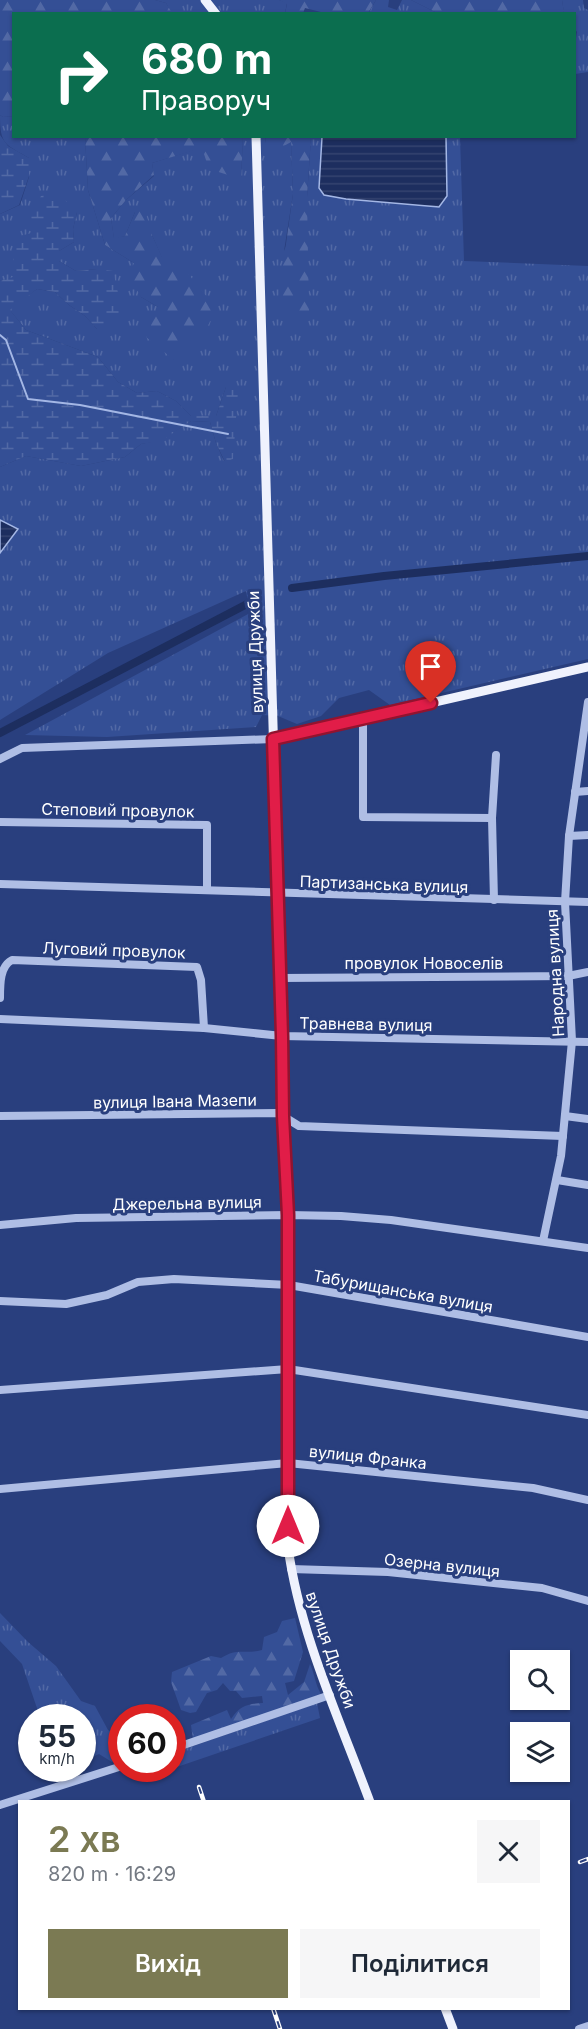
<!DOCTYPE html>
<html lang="uk">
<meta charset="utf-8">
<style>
body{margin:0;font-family:Inter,sans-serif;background:#f6f6f7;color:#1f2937;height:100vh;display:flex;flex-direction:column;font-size:22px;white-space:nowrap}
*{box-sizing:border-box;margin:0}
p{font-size:20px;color:#747a83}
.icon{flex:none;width:33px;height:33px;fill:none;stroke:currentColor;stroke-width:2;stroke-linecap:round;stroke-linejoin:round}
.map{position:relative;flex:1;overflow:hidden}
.side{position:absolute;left:18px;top:1800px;width:552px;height:210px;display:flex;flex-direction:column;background:#fff;border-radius:0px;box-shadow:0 2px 4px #0004}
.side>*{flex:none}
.guide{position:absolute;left:12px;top:12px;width:564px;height:126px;border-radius:0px;box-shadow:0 2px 4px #0004;background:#0b6e4f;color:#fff;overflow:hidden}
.controls{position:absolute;left:510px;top:1650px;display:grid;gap:12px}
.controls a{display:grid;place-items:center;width:60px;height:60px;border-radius:0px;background:#fff;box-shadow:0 2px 4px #0004;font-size:30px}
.speed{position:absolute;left:18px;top:1704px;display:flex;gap:12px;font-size:30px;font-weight:700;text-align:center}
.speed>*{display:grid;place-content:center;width:78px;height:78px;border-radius:50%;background:#fff;box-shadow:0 2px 4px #0004;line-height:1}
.speed small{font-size:15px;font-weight:400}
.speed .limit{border:9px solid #d22;background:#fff;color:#111}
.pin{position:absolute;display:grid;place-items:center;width:51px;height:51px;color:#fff;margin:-62px -26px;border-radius:50% 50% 50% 0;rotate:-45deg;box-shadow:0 0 6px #0007}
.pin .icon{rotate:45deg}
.me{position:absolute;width:66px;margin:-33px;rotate:0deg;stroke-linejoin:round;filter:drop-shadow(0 0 4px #0008)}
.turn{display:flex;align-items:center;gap:21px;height:126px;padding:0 30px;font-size:27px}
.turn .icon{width:78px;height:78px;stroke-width:2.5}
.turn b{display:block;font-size:42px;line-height:51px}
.round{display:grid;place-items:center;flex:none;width:63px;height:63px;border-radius:0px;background:#f6f6f7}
.head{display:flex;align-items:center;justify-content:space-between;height:102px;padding:0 30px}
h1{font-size:36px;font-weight:600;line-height:45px;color:#7b7a53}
.cta{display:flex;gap:12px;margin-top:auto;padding:12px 30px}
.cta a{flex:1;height:69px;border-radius:0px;background:#7b7a53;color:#fff;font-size:24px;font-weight:600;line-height:69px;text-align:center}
.cta a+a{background:#f6f6f7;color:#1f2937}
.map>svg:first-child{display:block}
.grass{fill:url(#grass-tufts)}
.forest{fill:url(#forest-firs)}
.wetland{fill:url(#wetland-marsh)}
.water{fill:url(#water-rules);stroke:#a4b7e5;stroke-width:1.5}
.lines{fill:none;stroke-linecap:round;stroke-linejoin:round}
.stream{stroke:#a4b7e5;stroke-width:2}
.canal{stroke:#1d2e5f;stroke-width:8}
.minor{stroke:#afbee5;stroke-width:8}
.major{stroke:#eff2fd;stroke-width:9}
.rail-casing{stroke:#fff;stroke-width:4.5}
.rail{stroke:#293f7e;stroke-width:2;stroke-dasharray:7;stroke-linecap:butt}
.route-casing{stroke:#92132f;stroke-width:15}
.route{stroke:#e11d48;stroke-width:10}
.labels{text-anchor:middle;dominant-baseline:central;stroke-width:6;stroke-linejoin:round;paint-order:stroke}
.street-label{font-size:16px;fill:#fff;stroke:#293f7e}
</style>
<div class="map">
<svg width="588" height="2029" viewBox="0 0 588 2029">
<defs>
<pattern id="grass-tufts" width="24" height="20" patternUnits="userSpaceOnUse" patternTransform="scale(1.5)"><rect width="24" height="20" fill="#344f95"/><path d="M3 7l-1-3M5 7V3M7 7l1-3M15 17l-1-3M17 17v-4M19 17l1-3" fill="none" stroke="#5269a5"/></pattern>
<pattern id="forest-firs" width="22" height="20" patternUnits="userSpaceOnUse" patternTransform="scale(1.5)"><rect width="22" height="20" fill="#344f95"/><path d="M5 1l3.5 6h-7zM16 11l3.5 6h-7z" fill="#5269a5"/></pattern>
<pattern id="wetland-marsh" width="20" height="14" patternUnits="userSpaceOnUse" patternTransform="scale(1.5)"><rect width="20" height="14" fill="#344f95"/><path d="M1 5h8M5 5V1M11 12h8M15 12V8" fill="none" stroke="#5269a5"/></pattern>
<pattern id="water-rules" width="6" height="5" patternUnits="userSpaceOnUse" patternTransform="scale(1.5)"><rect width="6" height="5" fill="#1d2e5f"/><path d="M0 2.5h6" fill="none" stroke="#34436f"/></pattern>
</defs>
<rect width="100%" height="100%" fill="#293f7e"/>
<!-- grass -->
<g class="grass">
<polygon points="155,0 279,0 287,3 285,13 172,14 166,3"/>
<polygon points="376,0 389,0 388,7 397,10 402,0 411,0 437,13 368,14"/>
<polygon points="562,0 583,0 584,8 588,10 588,72 575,74 574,50 577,32 575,29 574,14 564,13"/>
<path d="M0,115L3,117L13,116L14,136L85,137L88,190L105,245L134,263L141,297L158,307L174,360L162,258L152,235L135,212L125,236L114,239L111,218L126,200L154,176L152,163L203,147L241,178L243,137H265L266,143L291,141L293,194L284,251L307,197L311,137H322L319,188L324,195L346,199L439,207L447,196L446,137H460L464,261L588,266V659L390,705L369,690L339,698L321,716L297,724L278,716L262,715L256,727L107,737L25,735L250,613L246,591L108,653L0,720V553L18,529L0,520V467L26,456L81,466L125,457L141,444L161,440L191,421L210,422L216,443L224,461L233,459L226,387L216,416H191L176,401L157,391L137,393L118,382L98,357L26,330L9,309L37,289L55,292L69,305L85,316L97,329V269L76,271L59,261V251L74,242L73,229L77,212L39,231L16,277L0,281V214L20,205L29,177V158C5,144 0,145 0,115Z"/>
<polygon points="0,1613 28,1642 56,1666 81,1701 95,1706 108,1730 121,1739 121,1759 112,1762 99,1754 83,1761 82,1718 40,1717 22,1664 0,1641"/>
<polygon points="317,1703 320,1718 171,1769 148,1776 145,1769 172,1768 173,1753"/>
</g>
<!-- forest -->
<g class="forest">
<polygon points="0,0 155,0 166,3 172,13 14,14 13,116 3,117 0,115"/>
<polygon points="279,0 376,0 368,13 325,13 305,8 303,13 285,14 287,4"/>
<polygon points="411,0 562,0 564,13 437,13"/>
<polygon points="85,137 243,137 241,179 209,169 202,148 152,163 154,175 126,200 111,218 114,238 125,236 135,212 145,210 152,235 162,257 177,260 215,307 209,324 174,360 146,337 158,307 141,297 129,276 134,263 105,245 88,190"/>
<polygon points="265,137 311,137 307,197 309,312 293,321 278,301 293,194 291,142 273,152 266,143"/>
<path d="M295,1618L303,1652L294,1681L285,1683L288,1695L304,1682L310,1664C315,1675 315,1684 321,1694L315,1698L193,1740L191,1725L227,1710L231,1719C240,1706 247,1704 263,1703L262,1696L242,1698L236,1691H230L223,1683L217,1690L207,1693L196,1712L190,1713L181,1710L171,1682L172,1672L211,1656L221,1658C239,1647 244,1655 262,1650L264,1637L277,1632L282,1621Z"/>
</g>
<!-- wetland -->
<g class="wetland">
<polygon points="0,135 8,146 29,158 29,176 19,205 0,214"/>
<polygon points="49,193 64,199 77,212 73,229 74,242 59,251 59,261 76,271 97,269 113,271 121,306 121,324 97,329 85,316 69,305 55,292 37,289 10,310 26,330 98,357 118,382 137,393 157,391 176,401 191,416 216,416 226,387 238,391 233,459 225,462 216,443 210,422 191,421 161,441 141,444 125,457 81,466 26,456 0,467 0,281 16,276 12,250 20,236 39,231 30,217 41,196"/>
</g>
<!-- water -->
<g class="water">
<polygon points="322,137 446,137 447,196 439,207 346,199 324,195 319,188"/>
<polygon points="0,520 18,529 0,553"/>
</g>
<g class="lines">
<!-- stream -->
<polyline class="stream" points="0,335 6,340 28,399 80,405 228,434"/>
<!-- canal -->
<g class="canal">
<polyline points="292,588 384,576 588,556"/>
<polyline points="0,733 247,604"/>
</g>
<!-- minor -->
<g class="minor">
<polyline points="363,719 363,817 492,818 494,900"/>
<polyline points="0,759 22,748 273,739"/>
<polyline points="575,792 588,791"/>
<polyline points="492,818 496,755"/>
<polyline points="0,822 207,825 207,890"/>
<polyline points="569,836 588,835"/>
<polyline points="0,884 588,902"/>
<polyline points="280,978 568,976 588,972"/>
<path d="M0,998C0,984 0,966 12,960L197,967L201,980L204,1028"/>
<polyline points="0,1019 204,1028 282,1036 588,1042"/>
<polyline points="0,1116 278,1113 299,1126 563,1136"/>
<polyline points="565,1116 588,1119"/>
<polyline points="557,1180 588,1185"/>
<polyline points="0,1225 76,1218 288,1215 341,1216 391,1220 588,1248"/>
<polyline points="543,1241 561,1156 572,1041 565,902 569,836 588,702"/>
<polyline points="0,1301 66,1304 107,1295 138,1282 174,1279 289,1285 588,1337"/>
<polyline points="0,1390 288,1369 588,1415"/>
<polyline points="0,1489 288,1463 533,1488 588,1500"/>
<polyline points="291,1569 388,1572 542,1588 588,1601"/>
<polyline points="172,1749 330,1695"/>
<polyline points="0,1805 122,1766"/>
<polyline points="579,2029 588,2026"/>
</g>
<!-- major -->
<g class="major">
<polyline points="205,0 216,14"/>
<path d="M256,136L282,1036L283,1116L288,1215V1547C300,1635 339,1718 370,1802"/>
<polyline points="273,739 588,667"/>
<polyline points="445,2008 453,2029"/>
</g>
<defs>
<g id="rail">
<polyline points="199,1787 204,1802"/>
<polyline points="580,1862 588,1859"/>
<polyline points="273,2008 280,2029"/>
</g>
</defs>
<!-- rail casing -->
<use href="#rail" class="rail-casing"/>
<!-- rail -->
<use href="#rail" class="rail"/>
</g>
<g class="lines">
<defs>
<polyline id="route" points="288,1526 288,1215 283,1116 282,1036 273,739 431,703"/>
</defs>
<!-- route casing -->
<use href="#route" class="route-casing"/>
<!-- route -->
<use href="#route" class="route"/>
</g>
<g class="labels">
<!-- street labels -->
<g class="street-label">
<text transform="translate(255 652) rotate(-92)">вулиця Дружби</text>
<text transform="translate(118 810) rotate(1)">Степовий провулок</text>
<text transform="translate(384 884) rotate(2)">Партизанська вулиця</text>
<text transform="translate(114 950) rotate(2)">Луговий провулок</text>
<text x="424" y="963">провулок Новоселів</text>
<text transform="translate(555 973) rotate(-93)">Народна вулиця</text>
<text transform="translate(366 1024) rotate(1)">Травнева вулиця</text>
<text transform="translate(175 1101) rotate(-1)">вулиця Івана Мазепи</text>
<text transform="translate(187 1203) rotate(-1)">Джерельна вулиця</text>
<text transform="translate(403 1291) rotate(10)">Табурищанська вулиця</text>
<text transform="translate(368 1457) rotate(6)">вулиця Франка</text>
<text transform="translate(442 1565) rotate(6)">Озерна вулиця</text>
<text transform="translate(331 1650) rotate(71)">вулиця Дружби</text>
</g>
</g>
</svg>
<div class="controls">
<a><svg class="icon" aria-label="search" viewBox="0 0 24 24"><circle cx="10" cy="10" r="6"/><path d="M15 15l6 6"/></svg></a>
<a><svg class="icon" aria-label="layers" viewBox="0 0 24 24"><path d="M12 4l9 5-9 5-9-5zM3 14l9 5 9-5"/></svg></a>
</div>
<div class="speed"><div>55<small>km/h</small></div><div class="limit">60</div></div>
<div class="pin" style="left:431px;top:703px;background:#d93025"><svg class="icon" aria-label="arrive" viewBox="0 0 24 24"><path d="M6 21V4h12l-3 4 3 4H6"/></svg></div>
<svg class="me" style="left:288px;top:1526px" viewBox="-20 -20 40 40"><circle r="19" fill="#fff"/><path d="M0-13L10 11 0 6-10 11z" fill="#e11d48"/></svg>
<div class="guide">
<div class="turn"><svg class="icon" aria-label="right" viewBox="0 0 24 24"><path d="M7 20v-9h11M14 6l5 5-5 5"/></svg><div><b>680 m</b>Праворуч</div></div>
</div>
<section class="side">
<div class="head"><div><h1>2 хв</h1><p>820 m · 16:29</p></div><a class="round"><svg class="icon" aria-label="close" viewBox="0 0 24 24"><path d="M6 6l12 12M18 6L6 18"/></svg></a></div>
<div class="cta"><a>Вихід</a><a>Поділитися</a></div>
</section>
</div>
